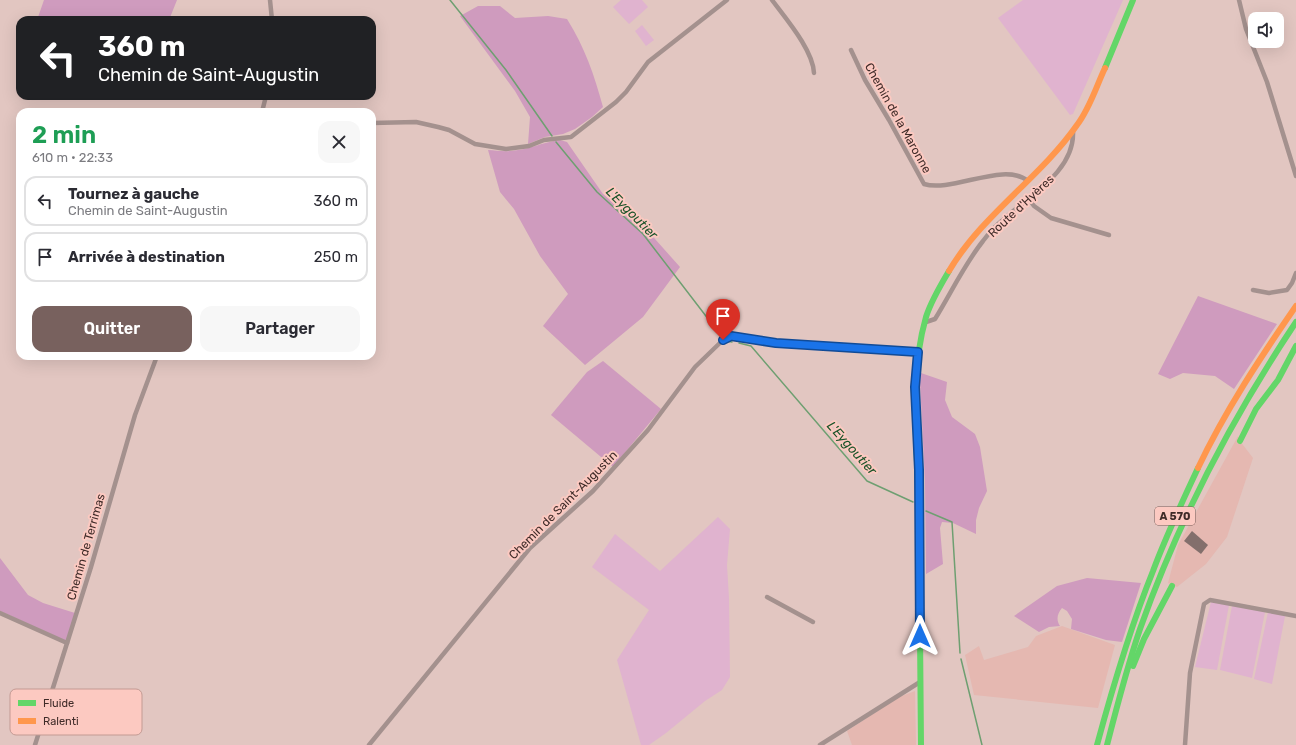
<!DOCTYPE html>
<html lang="fr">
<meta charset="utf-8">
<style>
body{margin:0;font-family:Rubik,sans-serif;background:#f7f7f7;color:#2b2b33;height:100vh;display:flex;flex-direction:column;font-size:15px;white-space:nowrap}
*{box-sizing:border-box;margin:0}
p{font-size:13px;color:#7c7c81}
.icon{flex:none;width:22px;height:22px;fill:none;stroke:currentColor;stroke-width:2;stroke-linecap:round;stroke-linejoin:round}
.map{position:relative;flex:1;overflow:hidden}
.drawer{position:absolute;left:16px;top:108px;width:360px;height:252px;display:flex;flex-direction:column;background:#fff;border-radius:12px;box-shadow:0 4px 16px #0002}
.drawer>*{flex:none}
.banner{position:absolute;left:16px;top:16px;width:360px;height:84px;border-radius:12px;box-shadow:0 4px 16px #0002;background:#202124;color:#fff;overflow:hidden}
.buttons{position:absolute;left:1248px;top:12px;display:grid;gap:8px}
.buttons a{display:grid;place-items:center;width:36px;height:36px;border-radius:8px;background:#fff;box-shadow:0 4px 16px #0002;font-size:20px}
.pin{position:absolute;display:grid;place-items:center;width:34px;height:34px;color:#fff;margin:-41px -17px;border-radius:50% 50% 50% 0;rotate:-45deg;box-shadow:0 0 4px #0007}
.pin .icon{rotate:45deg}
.me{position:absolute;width:44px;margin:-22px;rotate:0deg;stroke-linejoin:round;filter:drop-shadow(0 0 3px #0008)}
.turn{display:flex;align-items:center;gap:14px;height:84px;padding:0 16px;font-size:18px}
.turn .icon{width:52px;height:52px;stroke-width:2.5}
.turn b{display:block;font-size:28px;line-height:34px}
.round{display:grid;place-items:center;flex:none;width:42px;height:42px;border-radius:12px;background:#f7f7f7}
.head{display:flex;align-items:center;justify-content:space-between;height:68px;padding:0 16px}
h1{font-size:24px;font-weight:600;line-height:30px;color:#1e9e55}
.button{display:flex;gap:8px;margin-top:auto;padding:8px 16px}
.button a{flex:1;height:46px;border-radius:12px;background:#78615e;color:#fff;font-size:16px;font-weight:600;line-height:46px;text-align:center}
.button a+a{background:#f7f7f7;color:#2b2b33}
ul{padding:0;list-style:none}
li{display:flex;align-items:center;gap:12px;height:50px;margin:0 8px 6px;padding:0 8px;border:2px solid #e1e1e2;border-radius:12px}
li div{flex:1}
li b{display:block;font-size:15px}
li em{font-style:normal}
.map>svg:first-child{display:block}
.built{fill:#e5b8b1}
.green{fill:#e0b3cf}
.forest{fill:#cf9bbe}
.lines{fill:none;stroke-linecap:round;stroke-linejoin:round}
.stream{stroke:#6e9f71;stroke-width:1.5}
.building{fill:#836f6c}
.street{stroke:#a4918e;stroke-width:4.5}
.fast{stroke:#63d668;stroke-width:6}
.slow{stroke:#ff974d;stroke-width:6}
.route-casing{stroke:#114b97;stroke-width:10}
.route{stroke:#1a73e8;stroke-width:7}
.labels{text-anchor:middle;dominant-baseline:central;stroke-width:4;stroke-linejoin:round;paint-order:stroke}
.shield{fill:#fcc9c1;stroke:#785a56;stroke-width:1}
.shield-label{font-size:11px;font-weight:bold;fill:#3f2b28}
.street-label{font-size:12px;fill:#3f2b28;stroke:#fcc9c1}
.water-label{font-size:13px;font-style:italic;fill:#185227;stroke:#fcc9c1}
.key{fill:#fcc9c1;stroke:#c39a93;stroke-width:1}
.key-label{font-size:11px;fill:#3f2b28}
</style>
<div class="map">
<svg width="1296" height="745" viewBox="0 0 1296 745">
<rect width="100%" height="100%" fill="#e2c6c1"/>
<!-- built -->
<g class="built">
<polygon points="1238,436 1240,441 1253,458 1227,537 1206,564 1177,587 1168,583 1178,545"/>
<polygon points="1062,626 1115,645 1098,708 974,695 965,655 979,646 984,660 1028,647 1036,636"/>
<polygon points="915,691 916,745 852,745 847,731 899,697"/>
</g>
<!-- green -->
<g class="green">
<polygon points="621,0 642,0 648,7 629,24 613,7"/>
<polygon points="1023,0 1123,0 1073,114 1070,115 998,18"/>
<polygon points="642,25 654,40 646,46 635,31"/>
<polygon points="718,517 730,529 727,565 729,598 730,677 722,690 705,701 666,733 649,745 641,745 617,660 649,610 592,567 615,534 660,571"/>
<polygon points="1211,602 1229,605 1217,670 1195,667"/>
<polygon points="1232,606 1265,612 1252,678 1220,670"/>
<polygon points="1268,612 1285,616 1272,684 1254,679"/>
</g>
<!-- forest -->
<g class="forest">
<polygon points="44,0 177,0 169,20 37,20"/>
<path d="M478,6H500L515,18L548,16L567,19C585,48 594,74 603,107L592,117L575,129L563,134L545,137L528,144L530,117L515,91L460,16Z"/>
<path d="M560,140L567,142L603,194L647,230L680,267L643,317L585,365L543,326L568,294L540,256L514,209L500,192L488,150C495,150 503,152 510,151C528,150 543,142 560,140Z"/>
<polygon points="1198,296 1277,324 1234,389 1215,376 1183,373 1170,379 1158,374"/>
<polygon points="603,361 661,409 613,467 551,415 587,372"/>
<polygon points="921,373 947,382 945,400 952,417 975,434 980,447 987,491 979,508 976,520 976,534 953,523 942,522 940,528 943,564 926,574 925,482 920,382"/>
<polygon points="0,558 28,595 43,603 75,613 66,641 0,611"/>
<path d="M1087,578L1141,583L1122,642L1106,640L1071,629L1072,619L1067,611L1062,608C1057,614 1056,620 1060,626L1049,627L1039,632L1014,616L1057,586Z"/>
</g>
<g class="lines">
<!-- stream -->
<g class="stream">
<polyline points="450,0 506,70 552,136"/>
<polyline points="556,142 597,192 643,234 722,337"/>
<polyline points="726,341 732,342"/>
<polyline points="739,343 751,346 867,481 913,502"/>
<polyline points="926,511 952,522 960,653"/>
<polyline points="961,659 982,745"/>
</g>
</g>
<!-- building -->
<polygon class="building" points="1192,531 1208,545 1201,554 1184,541"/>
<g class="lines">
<!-- street -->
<g class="street">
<polyline points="270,0 272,20"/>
<path d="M772,0C786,19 813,50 814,73"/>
<polyline points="1239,0 1246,29 1267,82 1296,176"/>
<path d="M851,50L865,80L889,120L924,184C952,193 1004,161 1028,181"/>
<polyline points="263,111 269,112"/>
<polyline points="262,112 266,96"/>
<polyline points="372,123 416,122 438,127 449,130 475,144 506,149 529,146 544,140 571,137 616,102 626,92 648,62 727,0"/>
<polyline points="1029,199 1034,206 1051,218 1109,235"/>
<polyline points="1253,290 1269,293 1287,290 1292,283 1296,273"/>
<path d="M926,322L935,319C951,293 964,265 983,241C989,233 996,225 1004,219C1030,195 1075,171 1073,131"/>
<polyline points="767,597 813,622"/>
<polyline points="0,613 67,643"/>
<polyline points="35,745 91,567 135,415 157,356"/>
<polyline points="369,745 530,548 593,491 648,430 695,367 723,340 731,336 776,343 918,352"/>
<polyline points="820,745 920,682"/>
<polyline points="1185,745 1190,673 1204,604 1210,600 1296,616"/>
</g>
<!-- fast -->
<g class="fast">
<polyline points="1105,68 1133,0"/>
<polyline points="1240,441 1256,409 1278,380 1296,346"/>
<polyline points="1133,666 1144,639 1172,586"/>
<path d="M921,745C920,670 920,596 919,521C919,454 907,383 926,317C931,301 940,286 949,271"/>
<path d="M1097,745C1113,686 1130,628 1153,571C1166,536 1182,502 1198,468"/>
<path d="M1107,745C1117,706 1127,667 1140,629C1179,519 1232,418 1296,322"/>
</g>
<!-- slow -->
<g class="slow">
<path d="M949,271C982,215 1040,178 1077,125C1090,108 1096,87 1105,68"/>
<path d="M1198,468C1225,411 1260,358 1296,306"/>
</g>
</g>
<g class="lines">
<defs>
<polyline id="route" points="723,340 731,336 776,343 918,352 915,387 919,470 920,636"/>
</defs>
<!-- route casing -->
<use href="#route" class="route-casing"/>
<!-- route -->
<use href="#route" class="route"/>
</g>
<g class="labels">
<!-- shield labels -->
<rect class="shield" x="1155" y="507" width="40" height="18" rx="3"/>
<g class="shield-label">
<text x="1175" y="516">A 570</text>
</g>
<!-- street labels -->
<g class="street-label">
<text transform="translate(898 118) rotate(61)">Chemin de la Maronne</text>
<text transform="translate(1021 206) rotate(-43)">Route d'Hyères</text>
<text transform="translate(563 505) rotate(-45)">Chemin de Saint-Augustin</text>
<text transform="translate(86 547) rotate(-74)">Chemin de Terrimas</text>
</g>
<!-- water labels -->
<g class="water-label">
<text transform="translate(632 213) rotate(45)">L'Eygoutier</text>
<text transform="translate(852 448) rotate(48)">L'Eygoutier</text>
</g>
</g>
<!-- legend -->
<rect x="10" y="689" width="132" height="46" rx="6" class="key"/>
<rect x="18" y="700" width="18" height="6" fill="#63d668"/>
<rect x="18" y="718" width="18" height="6" fill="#ff974d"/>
<g class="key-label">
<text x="43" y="707">Fluide</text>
<text x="43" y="725">Ralenti</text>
</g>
</svg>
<div class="buttons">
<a><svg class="icon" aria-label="sound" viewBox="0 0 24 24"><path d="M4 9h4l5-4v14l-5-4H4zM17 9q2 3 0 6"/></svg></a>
</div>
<div class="pin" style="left:723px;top:340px;background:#d93025"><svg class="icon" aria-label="arrive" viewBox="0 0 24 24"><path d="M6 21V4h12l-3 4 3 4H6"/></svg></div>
<svg class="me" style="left:920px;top:636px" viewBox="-20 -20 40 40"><path d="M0-17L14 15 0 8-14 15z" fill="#1a73e8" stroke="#fff" stroke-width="4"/></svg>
<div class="banner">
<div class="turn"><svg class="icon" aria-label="left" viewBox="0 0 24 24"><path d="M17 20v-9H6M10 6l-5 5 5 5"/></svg><div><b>360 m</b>Chemin de Saint-Augustin</div></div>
</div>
<section class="drawer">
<div class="head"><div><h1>2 min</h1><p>610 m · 22:33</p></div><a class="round"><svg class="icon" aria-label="close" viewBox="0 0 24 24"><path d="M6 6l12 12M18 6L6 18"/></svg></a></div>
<ul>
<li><svg class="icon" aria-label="left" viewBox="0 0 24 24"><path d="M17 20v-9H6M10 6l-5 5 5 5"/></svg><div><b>Tournez à gauche</b><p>Chemin de Saint-Augustin</p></div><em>360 m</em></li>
<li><svg class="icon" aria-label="arrive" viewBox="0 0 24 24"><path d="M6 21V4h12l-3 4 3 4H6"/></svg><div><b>Arrivée à destination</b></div><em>250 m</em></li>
</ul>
<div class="button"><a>Quitter</a><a>Partager</a></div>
</section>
</div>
